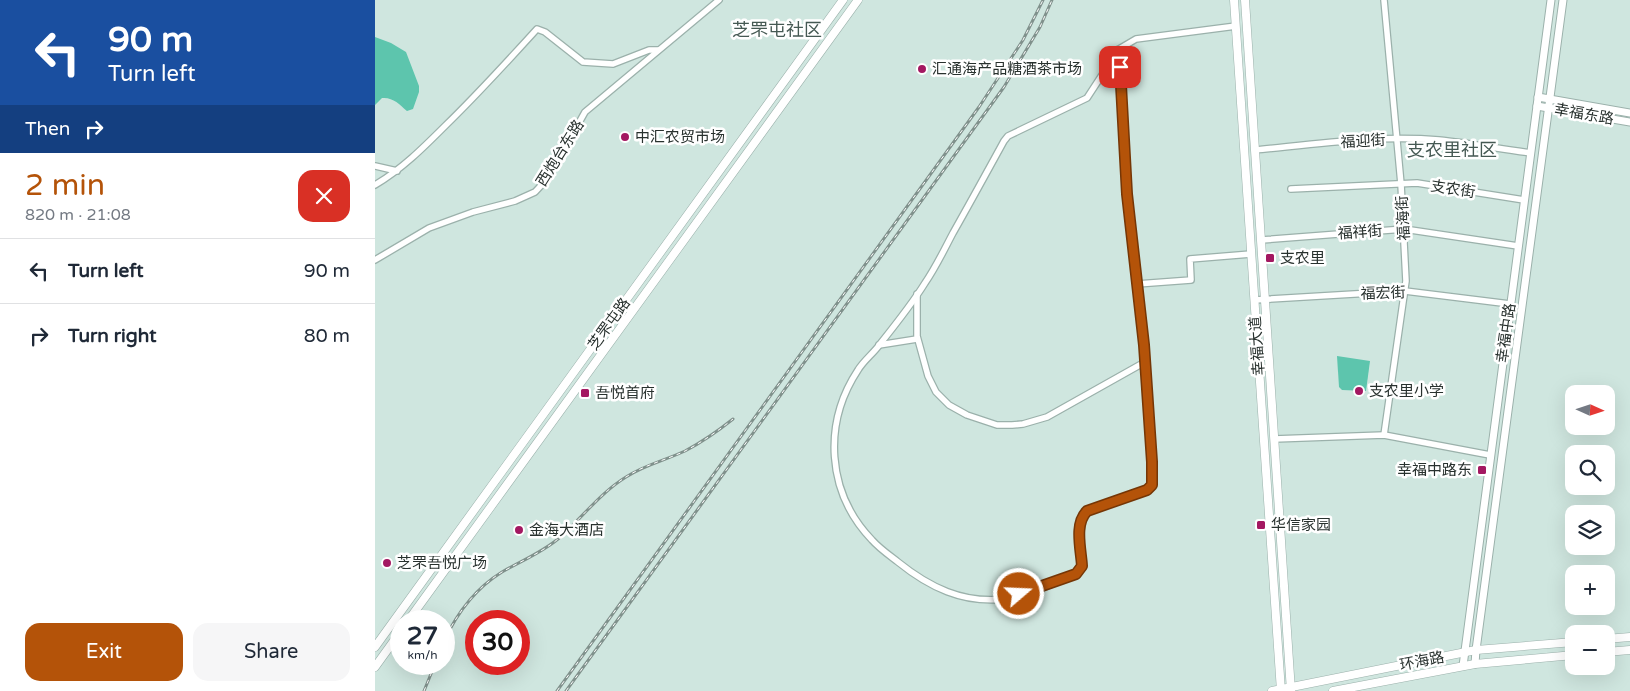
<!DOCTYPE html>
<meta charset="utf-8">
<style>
body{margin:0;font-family:"Varela Round","Noto Sans SC",sans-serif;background:#f6f6f7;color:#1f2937;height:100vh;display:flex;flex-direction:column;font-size:19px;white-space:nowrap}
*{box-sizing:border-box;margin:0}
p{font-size:16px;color:#747a83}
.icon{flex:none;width:28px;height:28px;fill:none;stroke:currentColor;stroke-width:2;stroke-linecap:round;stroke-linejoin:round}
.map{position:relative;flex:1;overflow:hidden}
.panel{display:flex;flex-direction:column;background:#fff;width:375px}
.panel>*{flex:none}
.banner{background:#1a4fa0;color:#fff;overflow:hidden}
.needle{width:32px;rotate:93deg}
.controls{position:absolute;left:1190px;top:385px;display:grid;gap:10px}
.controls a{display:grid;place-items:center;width:50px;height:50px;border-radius:10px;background:#fff;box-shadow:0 5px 20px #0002;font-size:25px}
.speed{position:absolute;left:15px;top:610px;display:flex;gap:10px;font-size:25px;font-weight:700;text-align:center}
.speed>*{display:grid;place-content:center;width:65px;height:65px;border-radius:50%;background:#fff;box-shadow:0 5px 20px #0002;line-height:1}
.speed small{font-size:12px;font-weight:400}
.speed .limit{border:8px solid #d22;background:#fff;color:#111}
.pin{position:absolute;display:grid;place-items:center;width:42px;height:42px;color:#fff;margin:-21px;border-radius:10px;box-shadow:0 2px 8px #0006}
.me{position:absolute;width:55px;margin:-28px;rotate:71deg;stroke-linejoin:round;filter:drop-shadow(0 0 4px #0008)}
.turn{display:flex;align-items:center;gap:18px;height:105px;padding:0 25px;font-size:22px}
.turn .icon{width:65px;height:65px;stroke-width:2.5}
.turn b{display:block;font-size:35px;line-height:42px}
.then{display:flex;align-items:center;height:48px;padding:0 25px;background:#0003;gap:10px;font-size:19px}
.round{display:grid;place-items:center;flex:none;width:52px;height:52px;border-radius:15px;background:#f6f6f7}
.overview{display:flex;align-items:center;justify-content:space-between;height:85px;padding:0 25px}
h1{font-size:30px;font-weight:600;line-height:38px;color:#b45309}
.primary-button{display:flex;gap:10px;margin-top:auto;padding:10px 25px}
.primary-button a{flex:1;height:58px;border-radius:15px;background:#b45309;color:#fff;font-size:20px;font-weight:600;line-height:58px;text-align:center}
.primary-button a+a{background:#f6f6f7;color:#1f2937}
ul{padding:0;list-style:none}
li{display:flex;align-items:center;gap:15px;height:65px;padding:0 25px;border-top:1px solid #e0e1e3}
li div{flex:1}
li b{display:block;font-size:19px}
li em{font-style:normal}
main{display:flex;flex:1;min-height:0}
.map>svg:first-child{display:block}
.green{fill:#5dc5ad}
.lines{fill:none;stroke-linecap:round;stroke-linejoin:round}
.minor-casing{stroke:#9bb1ab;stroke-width:8}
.tertiary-casing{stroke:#9bb1ab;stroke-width:9}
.secondary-casing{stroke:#9bb1ab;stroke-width:9}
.minor{stroke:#fff;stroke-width:5.5}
.tertiary{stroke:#fff;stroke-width:7}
.secondary{stroke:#fff;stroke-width:8}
.rail-casing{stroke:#80918c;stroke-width:3}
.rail{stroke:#fff;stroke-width:1;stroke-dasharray:4;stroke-linecap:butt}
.route-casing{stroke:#753606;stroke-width:12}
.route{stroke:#b45309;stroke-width:9}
.poi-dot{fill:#a31861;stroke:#fff;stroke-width:2}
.labels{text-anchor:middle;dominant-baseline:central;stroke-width:5;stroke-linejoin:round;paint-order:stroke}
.poi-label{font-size:15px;fill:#28312e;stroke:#fff;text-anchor:start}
.street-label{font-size:15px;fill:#28312e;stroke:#fff}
.quarter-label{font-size:18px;fill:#455953;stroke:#fff}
</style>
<main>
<section class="panel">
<div class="banner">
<div class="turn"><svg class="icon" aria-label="left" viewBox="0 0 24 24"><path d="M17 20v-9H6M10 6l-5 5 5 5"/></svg><div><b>90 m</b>Turn left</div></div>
<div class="then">Then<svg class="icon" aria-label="right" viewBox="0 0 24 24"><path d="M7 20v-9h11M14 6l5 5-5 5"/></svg></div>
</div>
<div class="overview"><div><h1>2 min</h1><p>820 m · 21:08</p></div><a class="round" style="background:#d93025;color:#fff"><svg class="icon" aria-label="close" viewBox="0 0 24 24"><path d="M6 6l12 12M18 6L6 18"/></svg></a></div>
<ul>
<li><svg class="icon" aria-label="left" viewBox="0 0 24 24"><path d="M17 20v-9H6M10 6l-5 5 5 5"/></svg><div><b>Turn left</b></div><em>90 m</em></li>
<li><svg class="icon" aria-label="right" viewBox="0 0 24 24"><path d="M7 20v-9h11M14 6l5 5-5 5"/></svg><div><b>Turn right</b></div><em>80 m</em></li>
</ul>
<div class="primary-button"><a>Exit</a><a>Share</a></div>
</section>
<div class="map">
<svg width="1255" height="691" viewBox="0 0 1255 691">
<rect width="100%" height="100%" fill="#cfe6df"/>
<!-- green -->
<g class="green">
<path d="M0,37L16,43L31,52L44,86V92L38,109L32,111C24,104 18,97 7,98L0,105Z"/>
<polygon points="962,356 995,361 991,391 967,390 964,387"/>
</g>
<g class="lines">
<defs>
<g id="minor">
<polyline points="1009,0 1026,184 1031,281 1009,435"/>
<path d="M744,49L752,194L769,345L775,429L777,485L772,490L712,511C694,529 717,558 701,574C679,583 654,595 630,599C588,604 554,587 523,562C514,555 504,548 497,540C451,492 448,423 483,370C489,360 499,353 505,344C521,324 537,304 550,283C561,267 569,250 578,233C595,203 612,172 629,141L633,136L712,98L744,49L761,39L861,26"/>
<path d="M880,150C941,144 1003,135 1064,140C1095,143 1125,149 1156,153"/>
<polyline points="0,166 22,171"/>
<path d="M0,185C27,169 48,148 70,126C102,95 132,62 162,29L170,32L208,62L238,64L274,50H283"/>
<polyline points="916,189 1042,183 1149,200"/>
<polyline points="886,240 1029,229 1143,246"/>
<polyline points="0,260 54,228 98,212 140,201 160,192 173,178 210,112 344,0"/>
<polyline points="762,284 816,280 815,259 876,254"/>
<polyline points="542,294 542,336 553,376 561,392 574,405 592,415 622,425 637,425 648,424 672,417 770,362"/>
<polyline points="879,300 1030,291 1135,304"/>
<polyline points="504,345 542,339"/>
<polyline points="899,439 1009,435 1115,455"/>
</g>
<g id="tertiary">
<polyline points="1163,97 1255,113"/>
<polyline points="1162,106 1255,122"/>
<polyline points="1100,664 1101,650 1188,0"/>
<polyline points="1088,666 1176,0"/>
</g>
<g id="secondary">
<polyline points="859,0 906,691"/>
<polyline points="870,0 916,691"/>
<polyline points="33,621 483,0"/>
<polyline points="1231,639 1255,637"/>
<polyline points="0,647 468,0"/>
<polyline points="1231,652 1255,650"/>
<polyline points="0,667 26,631"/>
<polyline points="897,691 1101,650 1199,642"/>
<polyline points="958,691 1100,664 1199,655"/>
</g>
</defs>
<!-- minor casing -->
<use href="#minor" class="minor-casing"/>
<!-- tertiary casing -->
<use href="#tertiary" class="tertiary-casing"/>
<!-- secondary casing -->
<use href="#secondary" class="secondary-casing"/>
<!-- minor -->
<use href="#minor" class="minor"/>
<!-- tertiary -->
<use href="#tertiary" class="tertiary"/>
<!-- secondary -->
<use href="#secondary" class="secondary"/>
<defs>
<g id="rail">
<path d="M69,641C82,613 101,588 127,572C146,561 166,553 183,539C206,519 225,493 251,477C269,465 291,460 310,451C327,442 343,431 358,419"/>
<polyline points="49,691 60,664"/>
<polyline points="182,691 604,107 648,40 668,0"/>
<polyline points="191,691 629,87 665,27 677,0"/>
</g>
</defs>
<!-- rail casing -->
<use href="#rail" class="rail-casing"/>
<!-- rail -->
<use href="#rail" class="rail"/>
</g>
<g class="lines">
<defs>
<path id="route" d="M644,594L701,574L707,566C706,549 699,524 712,511L772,490L777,485V462L769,345L752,194L745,67"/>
</defs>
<!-- route casing -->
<use href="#route" class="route-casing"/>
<!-- route -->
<use href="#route" class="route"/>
</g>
<!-- markers -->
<g class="poi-dot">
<circle cx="547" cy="69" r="5"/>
<circle cx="250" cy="137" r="5"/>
<rect x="890" y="253" width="10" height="10" rx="2.5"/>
<circle cx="984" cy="391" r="5"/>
<rect x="205" y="388" width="10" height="10" rx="2.5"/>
<rect x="1102" y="465" width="10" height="10" rx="2.5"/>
<rect x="881" y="520" width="10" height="10" rx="2.5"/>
<circle cx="144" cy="530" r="5"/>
<circle cx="12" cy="563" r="5"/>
</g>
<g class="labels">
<!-- poi labels -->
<g class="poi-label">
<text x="557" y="69">汇通海产品糖酒茶市场</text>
<text x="260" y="137">中汇农贸市场</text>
<text x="905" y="258">支农里</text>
<text x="994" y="391">支农里小学</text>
<text x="220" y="393">吾悦首府</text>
<text x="1097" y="470" text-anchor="end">幸福中路东</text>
<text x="896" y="525">华信家园</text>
<text x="154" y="530">金海大酒店</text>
<text x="22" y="563">芝罘吾悦广场</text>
</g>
<!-- street labels -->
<g class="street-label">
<text transform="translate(1209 114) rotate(10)">幸福东路</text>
<text transform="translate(988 141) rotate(-3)">福迎街</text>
<text transform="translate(185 153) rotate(-58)">西炮台东路</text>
<text transform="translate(1078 189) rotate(9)">支农街</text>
<text transform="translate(1028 218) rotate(-93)">福海街</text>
<text transform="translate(985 232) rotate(-4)">福祥街</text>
<text transform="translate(1008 293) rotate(-2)">福宏街</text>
<text transform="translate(234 324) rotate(-54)">芝罘屯路</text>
<text transform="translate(1131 333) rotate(-82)">幸福中路</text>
<text transform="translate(882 346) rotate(-94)">幸福大道</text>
<text transform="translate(1047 661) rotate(-11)">环海路</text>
</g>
<!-- quarter labels -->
<g class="quarter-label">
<text x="402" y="30">芝罘屯社区</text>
<text x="1077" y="150">支农里社区</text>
</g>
</g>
</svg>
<div class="controls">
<a><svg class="needle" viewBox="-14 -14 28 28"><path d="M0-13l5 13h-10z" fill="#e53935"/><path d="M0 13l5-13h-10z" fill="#747a83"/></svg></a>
<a><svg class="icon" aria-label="search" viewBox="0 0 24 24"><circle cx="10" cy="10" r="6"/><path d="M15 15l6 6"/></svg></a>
<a><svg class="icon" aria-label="layers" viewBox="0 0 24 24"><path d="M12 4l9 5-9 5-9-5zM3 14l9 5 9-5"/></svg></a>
<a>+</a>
<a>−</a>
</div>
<div class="speed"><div>27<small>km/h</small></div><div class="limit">30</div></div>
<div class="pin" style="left:745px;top:67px;background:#d93025"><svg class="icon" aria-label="arrive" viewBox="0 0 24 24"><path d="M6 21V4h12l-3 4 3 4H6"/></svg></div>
<svg class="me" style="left:644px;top:594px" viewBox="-20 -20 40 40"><circle r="17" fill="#b45309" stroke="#fff" stroke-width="3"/><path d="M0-11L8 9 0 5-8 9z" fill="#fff"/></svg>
</div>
</main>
